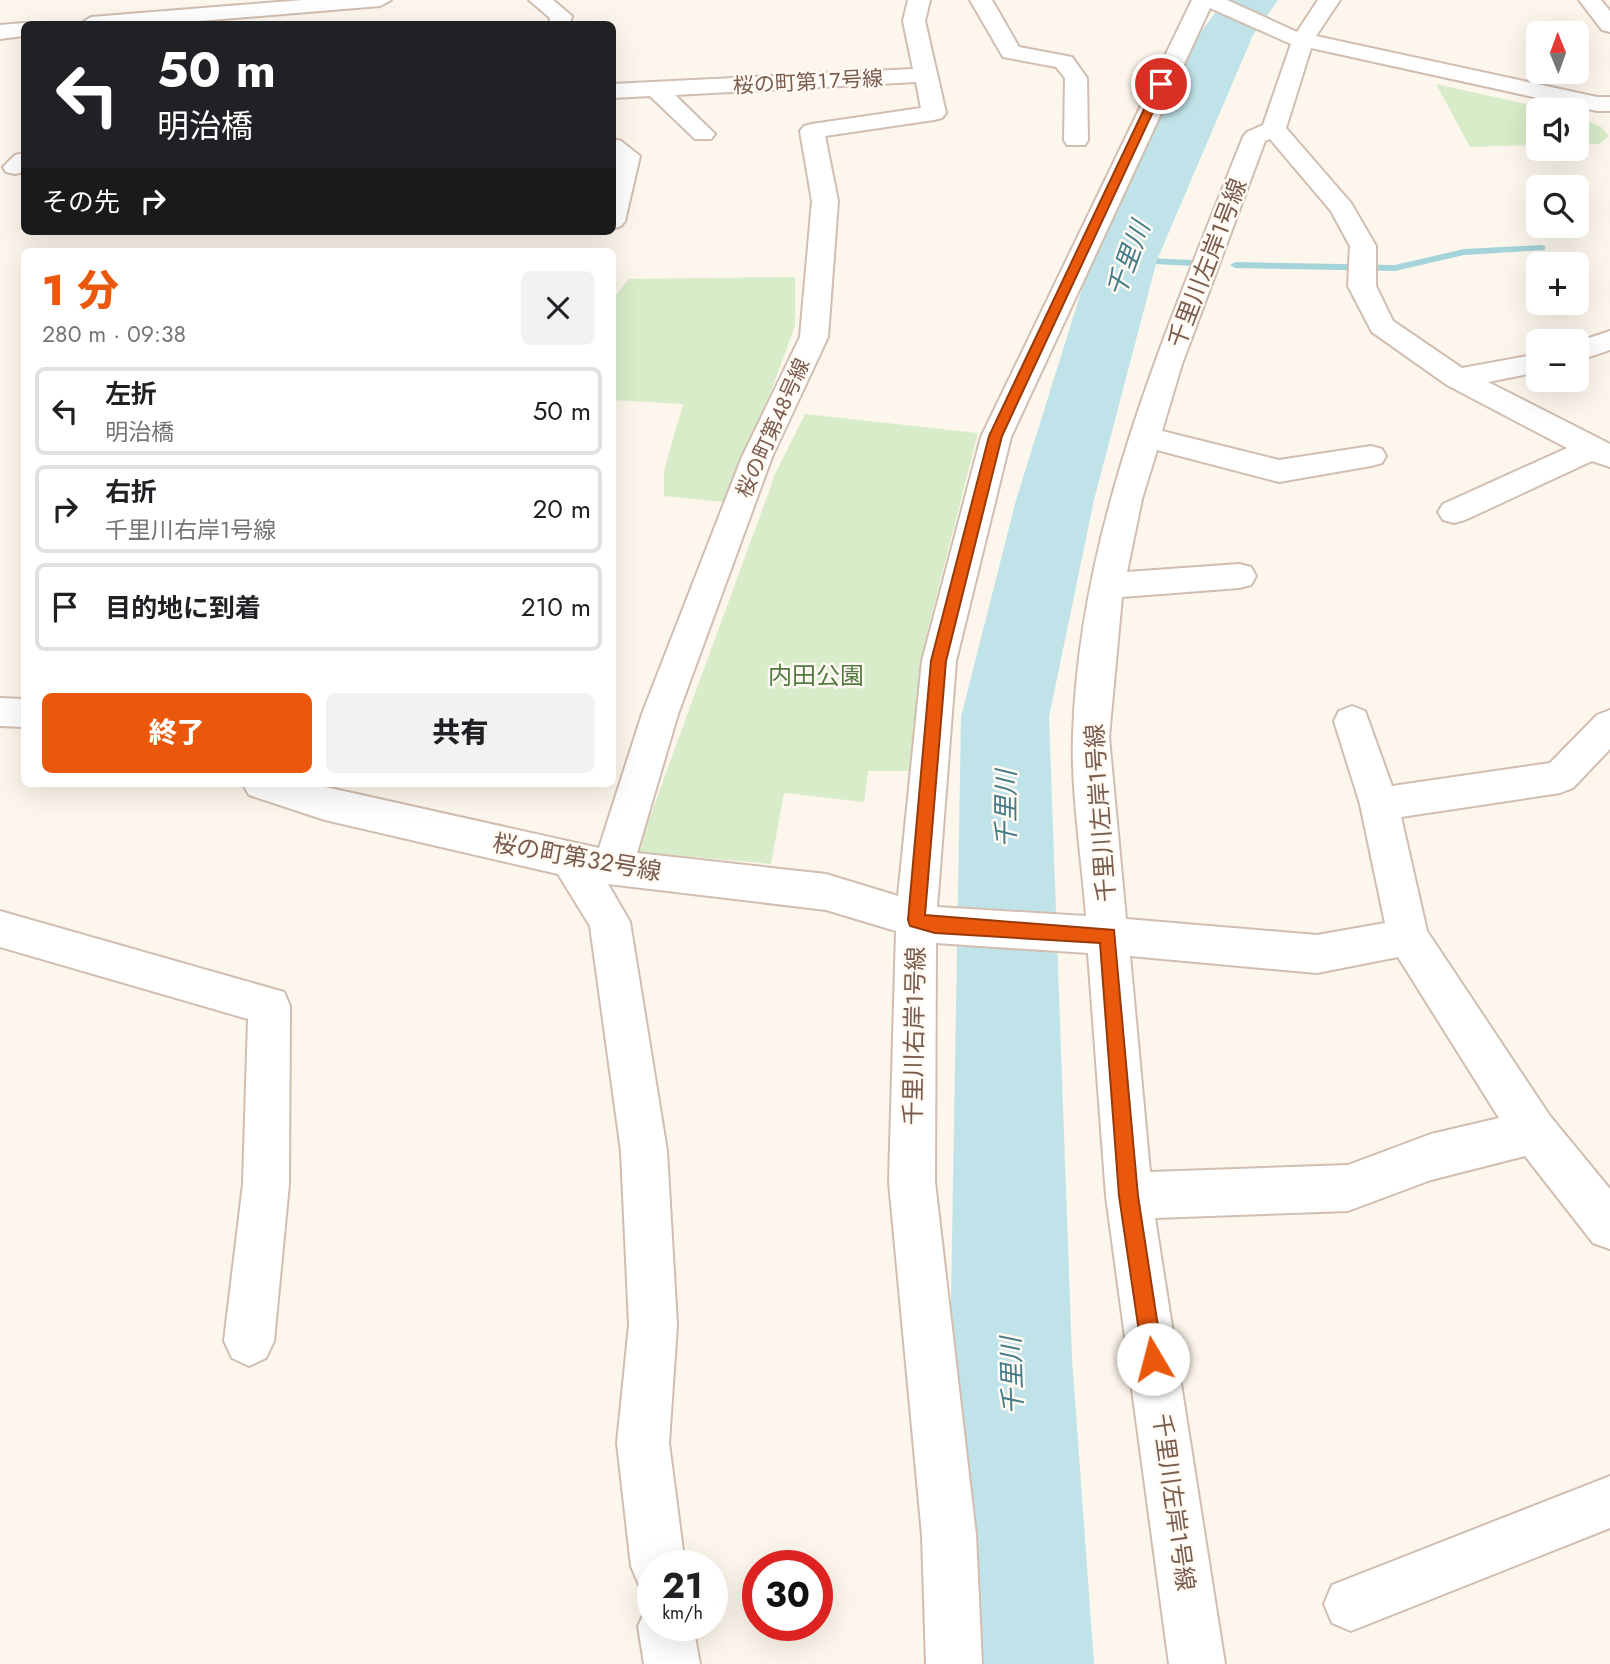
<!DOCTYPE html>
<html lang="ja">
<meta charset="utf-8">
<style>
body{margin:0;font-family:Jost,"Noto Sans JP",sans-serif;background:#f2f2f2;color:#202124;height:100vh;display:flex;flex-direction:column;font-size:26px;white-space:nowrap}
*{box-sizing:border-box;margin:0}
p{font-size:23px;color:#757577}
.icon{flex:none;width:38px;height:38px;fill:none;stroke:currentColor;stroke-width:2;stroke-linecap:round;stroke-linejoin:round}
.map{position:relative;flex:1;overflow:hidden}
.drawer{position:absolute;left:21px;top:248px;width:595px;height:539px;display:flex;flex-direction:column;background:#fff;border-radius:10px;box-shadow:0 7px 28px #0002}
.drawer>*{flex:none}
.guide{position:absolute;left:21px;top:21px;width:595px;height:214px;border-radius:10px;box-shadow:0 7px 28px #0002;background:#202124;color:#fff;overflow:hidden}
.needle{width:46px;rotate:359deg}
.controls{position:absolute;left:1526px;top:21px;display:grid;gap:14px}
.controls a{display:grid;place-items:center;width:63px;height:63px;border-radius:10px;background:#fff;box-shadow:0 7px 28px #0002;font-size:35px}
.speed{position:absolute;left:637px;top:1550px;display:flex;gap:14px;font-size:35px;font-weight:700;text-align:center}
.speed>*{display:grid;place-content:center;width:91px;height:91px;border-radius:50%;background:#fff;box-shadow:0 7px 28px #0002;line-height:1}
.speed small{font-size:18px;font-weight:400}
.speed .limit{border:10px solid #d22;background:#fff;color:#111}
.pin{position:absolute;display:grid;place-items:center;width:60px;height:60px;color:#fff;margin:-30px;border:4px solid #fff;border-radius:50%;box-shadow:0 2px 7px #0007}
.me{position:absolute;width:77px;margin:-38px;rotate:352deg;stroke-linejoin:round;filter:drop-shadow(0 0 5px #0008)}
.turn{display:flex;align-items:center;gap:24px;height:147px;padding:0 21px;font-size:32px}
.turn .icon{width:91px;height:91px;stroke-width:2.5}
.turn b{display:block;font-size:49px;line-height:60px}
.then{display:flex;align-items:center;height:66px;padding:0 21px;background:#0003;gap:14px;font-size:26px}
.round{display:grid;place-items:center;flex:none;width:74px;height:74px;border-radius:10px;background:#f2f2f2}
.headline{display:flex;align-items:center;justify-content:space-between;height:119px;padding:0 21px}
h1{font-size:42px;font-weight:800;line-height:52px;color:#ea580c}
.action{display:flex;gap:14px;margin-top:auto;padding:14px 21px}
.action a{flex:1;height:80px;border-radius:10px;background:#ea580c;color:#fff;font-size:28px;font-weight:800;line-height:80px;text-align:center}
.action a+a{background:#f2f2f2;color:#202124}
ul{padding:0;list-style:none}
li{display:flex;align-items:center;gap:21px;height:88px;margin:0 14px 10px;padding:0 7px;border:4px solid #e0e0e0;border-radius:10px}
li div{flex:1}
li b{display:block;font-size:26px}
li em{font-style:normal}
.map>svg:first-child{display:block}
.green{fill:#d8ecc9}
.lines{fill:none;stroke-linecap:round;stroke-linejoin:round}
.stream{fill:#a5d3da;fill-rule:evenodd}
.river{fill:#bfe3e8;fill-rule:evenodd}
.minor-casing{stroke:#d1beb0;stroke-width:4}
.minor{fill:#fff;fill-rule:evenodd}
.route{fill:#ea580c;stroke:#983908;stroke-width:2}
.labels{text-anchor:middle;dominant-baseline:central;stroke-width:5;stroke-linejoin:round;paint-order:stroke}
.far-street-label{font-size:21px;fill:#7a5c4d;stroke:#fffaf3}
.street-label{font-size:24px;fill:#7a5c4d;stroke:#fffaf3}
.park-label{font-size:24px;fill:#537a41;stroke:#fffaf3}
.water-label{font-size:26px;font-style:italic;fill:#437c86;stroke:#fffaf3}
</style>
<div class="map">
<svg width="1610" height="1664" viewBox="0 0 1610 1664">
<rect width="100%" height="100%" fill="#fdf6ec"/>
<!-- green -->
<g class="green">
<polygon points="1436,84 1553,110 1538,110 1538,145 1470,147"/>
<polygon points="1577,116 1601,127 1609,136 1599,144 1577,144"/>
<polygon points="795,277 795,326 773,386 723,502 664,496 664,471 683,404 613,400 612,300 629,279"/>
<polygon points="805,414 978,433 927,633 918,771 868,771 864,802 784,793 771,864 637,852 776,472"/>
</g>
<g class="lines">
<!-- stream -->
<g class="stream">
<polygon points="1541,245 1545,246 1545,250 1464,255 1395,271 1235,268 1230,265 1235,262 1395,265 1464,249"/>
<polygon points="1124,257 1192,260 1197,263 1192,266 1120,262 1120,258"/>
</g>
<!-- river -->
<polygon class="river" points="1225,0 1278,0 1253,35 1157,260 1094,500 1049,717 1072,1358 1094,1664 958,1664 950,1358 961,717 1016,500 1091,260 1200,33"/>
<defs>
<g id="minor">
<polygon points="303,0 391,0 380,6 163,24 80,24 91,17"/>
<polygon points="529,0 553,0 572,16 570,24 549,24 550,18"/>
<path d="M908,0H930L925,21L946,113L942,118L934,120L825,136L838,201L828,337L772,457L678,714L637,853L826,874L898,896L922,661L981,437L1192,0H1227L1297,32L1318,0H1340L1316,36L1597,97H1610V111H1597L1311,48L1286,128L1351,203L1376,246V286L1393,321L1462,368L1538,354V372L1488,382L1610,444V467L1592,461L1465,520L1454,523L1443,520L1438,512L1443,504L1567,448L1447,385L1372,332L1348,286L1350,246L1331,211L1270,139L1265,141L1182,364L1162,431L1279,460L1371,446L1382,449L1386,456L1382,463L1371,466L1279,482L1157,450L1142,499L1127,572L1239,564L1251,567L1256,576L1251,585L1239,588L1122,597L1109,737L1126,919L1317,935L1385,923L1360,804L1334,721L1339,711L1352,706L1365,711L1392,786L1550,763L1597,715L1610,710V749L1573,788L1560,793L1401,817L1427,931L1550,1116L1610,1189V1249L1593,1243L1525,1156L1431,1180L1348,1211L1155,1218L1225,1664H1169L1106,1196L1088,953L936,943L935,1182L976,1535L982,1664H926L922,1535L889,1182L896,931L826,910L608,884L630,922L667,1151L677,1325L669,1443L685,1566H653V1591L639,1585L631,1566L617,1443L629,1325L621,1151L590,926L558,874L325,820L249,795L243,784H312L599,848L642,714L742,457L800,337L812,201L800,131L804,126L812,124L921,108L916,82L675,95L715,134L711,139H695L650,96L612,98V84L913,69L903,21ZM1210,8L1291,44L1263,125L1247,132L1243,137C1167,330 1079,526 1073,736C1071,792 1082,860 1086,916L937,907L956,661L1011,437ZM1130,956L1317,973L1398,957L1499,1118L1431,1134L1348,1165L1150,1172Z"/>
<polygon points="970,0 992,0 1019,47 1072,57 1087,78 1088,140 1085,145 1067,145 1064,140 1065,78 1056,67 1003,57"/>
<polygon points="1579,0 1601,0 1610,11 1610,32 1602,30"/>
<polygon points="24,23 28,24 24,24 24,36 0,39 0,25"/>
<polygon points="612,139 621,141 640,156 625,221 621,226 612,229 615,159"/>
<polygon points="24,153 24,172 15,174 6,172 3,167 15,155"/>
<polygon points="1610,331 1610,350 1577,361 1577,342"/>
<polygon points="0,698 24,699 24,727 0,726"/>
<polygon points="0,911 284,992 290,1006 289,1184 274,1341 266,1358 249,1366 232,1358 224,1341 243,1184 248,1019 0,947"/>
<polygon points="1610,1476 1610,1528 1351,1631 1332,1623 1324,1604 1332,1585"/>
<polygon points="653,1604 653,1626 693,1626 700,1664 644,1664 638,1626 647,1607"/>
</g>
</defs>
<!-- minor casing -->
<use href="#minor" class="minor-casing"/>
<!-- minor -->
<use href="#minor" class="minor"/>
</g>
<!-- route -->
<polygon class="route" points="1161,81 1166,84 1002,436 946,661 925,915 1114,930 1138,1196 1163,1359 1160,1366 1153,1369 1146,1366 1143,1359 1119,1196 1100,943 935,933 910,926 908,920 931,661 989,436 1156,84"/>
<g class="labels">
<!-- far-street labels -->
<g class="far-street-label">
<text transform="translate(808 82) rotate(-3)">桜の町第１７号線</text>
<text transform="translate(773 428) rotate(-66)">桜の町第48号線</text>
</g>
<!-- street labels -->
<g class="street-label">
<text transform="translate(1207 263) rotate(-69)">千里川左岸1号線</text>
<text transform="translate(1100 813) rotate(-94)">千里川左岸1号線</text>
<text transform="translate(577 857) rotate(10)">桜の町第32号線</text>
<text transform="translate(914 1036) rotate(-89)">千里川右岸1号線</text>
<text transform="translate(1174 1502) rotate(82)">千里川左岸1号線</text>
</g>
<!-- park labels -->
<g class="park-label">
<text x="816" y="675">内田公園</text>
</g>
<!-- water labels -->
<g class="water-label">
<text transform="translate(1128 259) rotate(-70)">千里川</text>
<text transform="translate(1006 809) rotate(-90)">千里川</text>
<text transform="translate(1012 1376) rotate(-92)">千里川</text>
</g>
</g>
</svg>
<div class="controls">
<a><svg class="needle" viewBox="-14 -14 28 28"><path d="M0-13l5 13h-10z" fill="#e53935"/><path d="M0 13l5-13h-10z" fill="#757577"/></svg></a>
<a><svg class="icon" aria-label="sound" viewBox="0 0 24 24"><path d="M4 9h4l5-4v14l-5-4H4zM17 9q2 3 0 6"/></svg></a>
<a><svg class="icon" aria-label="search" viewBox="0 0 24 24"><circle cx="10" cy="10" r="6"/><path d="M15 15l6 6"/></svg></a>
<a>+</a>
<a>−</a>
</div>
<div class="speed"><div>21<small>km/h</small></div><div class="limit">30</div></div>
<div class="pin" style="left:1161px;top:84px;background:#d93025"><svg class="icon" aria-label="arrive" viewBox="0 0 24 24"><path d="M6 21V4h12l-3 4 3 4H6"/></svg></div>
<svg class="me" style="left:1153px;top:1359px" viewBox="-20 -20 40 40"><circle r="19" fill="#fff"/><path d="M0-13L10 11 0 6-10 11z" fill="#ea580c"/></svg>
<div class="guide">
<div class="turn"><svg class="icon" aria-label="left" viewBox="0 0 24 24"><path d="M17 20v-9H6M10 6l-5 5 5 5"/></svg><div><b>50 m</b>明治橋</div></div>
<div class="then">その先<svg class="icon" aria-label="right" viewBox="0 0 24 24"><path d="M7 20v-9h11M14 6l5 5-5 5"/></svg></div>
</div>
<section class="drawer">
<div class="headline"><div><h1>1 分</h1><p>280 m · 09:38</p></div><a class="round"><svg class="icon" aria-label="close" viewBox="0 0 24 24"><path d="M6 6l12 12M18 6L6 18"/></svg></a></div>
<ul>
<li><svg class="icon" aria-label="left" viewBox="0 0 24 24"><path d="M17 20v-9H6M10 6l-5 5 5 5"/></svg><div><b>左折</b><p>明治橋</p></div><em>50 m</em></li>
<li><svg class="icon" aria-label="right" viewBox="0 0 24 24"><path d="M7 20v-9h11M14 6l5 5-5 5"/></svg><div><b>右折</b><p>千里川右岸1号線</p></div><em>20 m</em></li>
<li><svg class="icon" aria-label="arrive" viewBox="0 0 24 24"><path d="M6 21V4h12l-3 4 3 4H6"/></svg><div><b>目的地に到着</b></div><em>210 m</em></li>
</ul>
<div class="action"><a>終了</a><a>共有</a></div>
</section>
</div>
